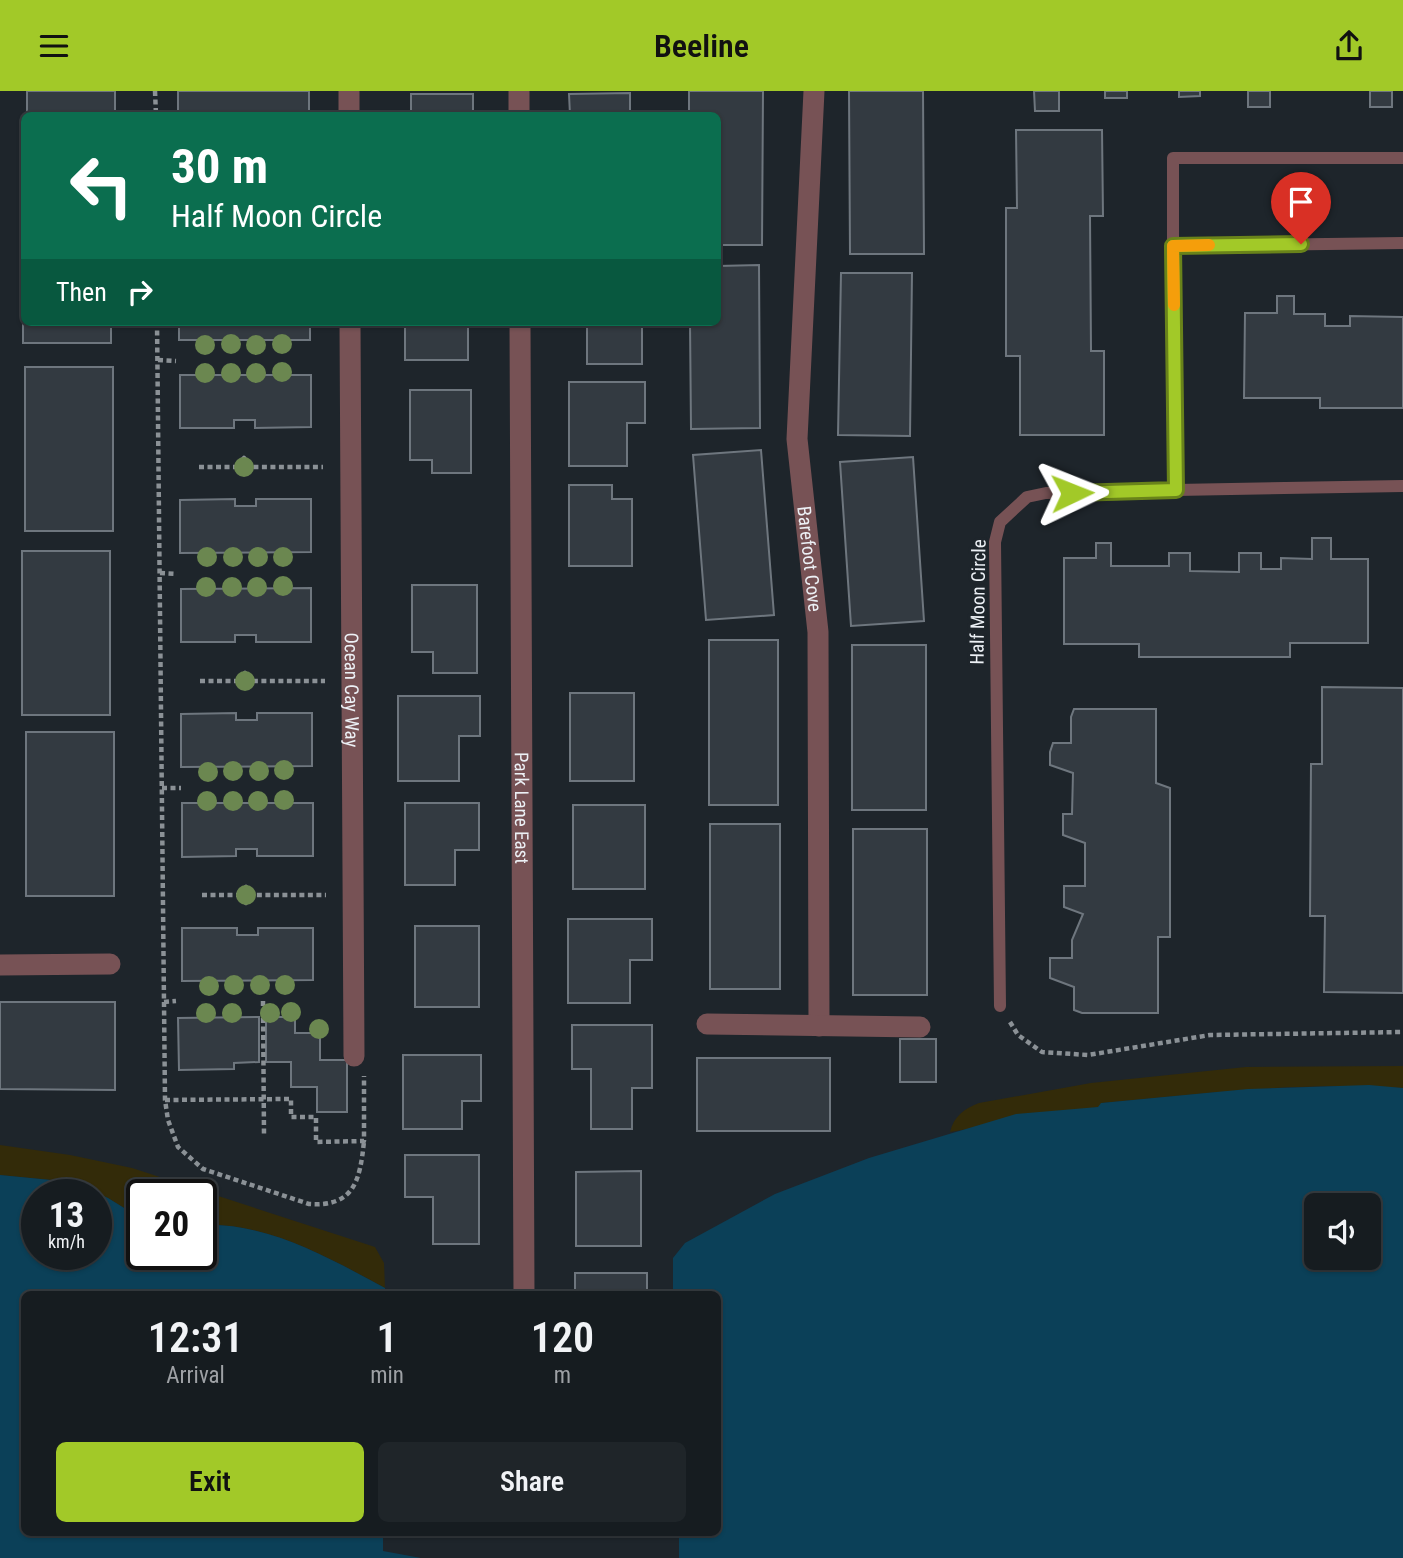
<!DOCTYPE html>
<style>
body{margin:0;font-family:"Roboto Condensed",sans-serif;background:#1f2529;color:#f1f3f6;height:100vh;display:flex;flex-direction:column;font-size:26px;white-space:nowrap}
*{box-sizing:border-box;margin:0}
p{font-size:23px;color:#9ea1a5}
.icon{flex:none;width:38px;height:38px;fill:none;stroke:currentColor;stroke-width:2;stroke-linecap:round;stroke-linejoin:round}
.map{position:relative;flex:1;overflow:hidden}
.panel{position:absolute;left:21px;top:1200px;width:700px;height:245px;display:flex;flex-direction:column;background:#161c20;border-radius:10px;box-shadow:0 2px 5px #0004,0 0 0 2px #353a3e}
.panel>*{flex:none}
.guide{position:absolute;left:21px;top:21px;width:700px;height:214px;border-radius:10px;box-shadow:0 2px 5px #0004,0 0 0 2px #353a3e;background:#0b6e4f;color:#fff;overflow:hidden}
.tools{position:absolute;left:1304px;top:1102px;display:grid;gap:14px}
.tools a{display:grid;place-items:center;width:77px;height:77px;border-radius:10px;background:#161c20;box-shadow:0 2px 5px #0004,0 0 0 2px #353a3e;font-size:35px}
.speed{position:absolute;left:21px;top:1088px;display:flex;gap:14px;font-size:35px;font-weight:700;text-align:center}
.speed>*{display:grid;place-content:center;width:91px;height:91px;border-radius:50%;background:#161c20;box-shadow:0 2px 5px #0004,0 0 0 2px #353a3e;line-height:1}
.speed small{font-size:18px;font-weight:400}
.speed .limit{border:4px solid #111;border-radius:10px;background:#fff;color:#111}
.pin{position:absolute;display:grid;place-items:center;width:60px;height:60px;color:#fff;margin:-72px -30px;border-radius:50% 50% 50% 0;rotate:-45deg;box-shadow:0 0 7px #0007}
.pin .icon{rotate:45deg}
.me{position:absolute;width:77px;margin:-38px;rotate:88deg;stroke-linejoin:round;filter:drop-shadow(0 0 5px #0008)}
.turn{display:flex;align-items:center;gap:24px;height:147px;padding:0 35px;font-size:32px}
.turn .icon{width:91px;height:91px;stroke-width:2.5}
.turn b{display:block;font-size:49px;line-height:60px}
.then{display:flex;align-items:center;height:66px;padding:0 35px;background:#0003;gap:14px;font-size:26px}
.eta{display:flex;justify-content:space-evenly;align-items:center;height:119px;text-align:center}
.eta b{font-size:42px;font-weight:600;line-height:49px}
.primary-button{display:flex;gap:14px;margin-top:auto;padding:14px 35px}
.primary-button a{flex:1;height:80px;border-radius:10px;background:#a2c928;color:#111;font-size:28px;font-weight:600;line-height:80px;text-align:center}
.primary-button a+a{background:#1f2529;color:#f1f3f6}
header{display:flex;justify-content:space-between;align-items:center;height:91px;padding:0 35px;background:#a2c928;color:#111;font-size:32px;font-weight:600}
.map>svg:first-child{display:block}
.sand{fill:#332b09}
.water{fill:#0b4058;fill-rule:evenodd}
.building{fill:#333a41;stroke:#6e767e;stroke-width:2}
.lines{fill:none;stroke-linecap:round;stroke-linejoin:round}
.path{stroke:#8b9196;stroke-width:4.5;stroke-dasharray:5 3.5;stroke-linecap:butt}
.lane{stroke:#775255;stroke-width:12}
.street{stroke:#775255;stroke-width:21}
.tree{fill:#6b8750}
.route-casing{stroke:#69831a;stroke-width:18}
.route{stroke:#a2c928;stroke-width:12}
.slow{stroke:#f59e0b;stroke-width:12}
.labels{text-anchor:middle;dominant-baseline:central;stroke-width:6;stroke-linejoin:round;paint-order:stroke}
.street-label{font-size:19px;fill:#ecf0f5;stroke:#1e252b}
</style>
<header><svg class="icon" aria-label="menu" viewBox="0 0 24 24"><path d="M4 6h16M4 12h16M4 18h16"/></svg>Beeline<svg class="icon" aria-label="share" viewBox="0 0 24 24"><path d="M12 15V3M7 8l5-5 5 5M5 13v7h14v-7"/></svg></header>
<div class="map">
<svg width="1403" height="1467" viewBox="0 0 1403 1467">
<rect width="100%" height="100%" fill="#1e252b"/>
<!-- sand -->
<g class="sand">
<path d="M1403,975V997C1303,990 1201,1003 1102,1012L1099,1016L950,1041C954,1025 964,1018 979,1012L1091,992L1246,976Z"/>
<path d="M0,1054L70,1064L132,1077L375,1156L384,1172L385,1197C329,1167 267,1131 201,1134V1104H142V1128L108,1107L72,1091L0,1084Z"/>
</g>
<!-- water -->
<g class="water">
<path d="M1369,994L1403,997V1467H679V1442H718V1204H673V1167L685,1152L775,1103L869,1067L1016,1023L1098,1016L1101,1012L1248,998ZM1316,1115H1368V1167H1316Z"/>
<path d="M0,1084L72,1091L108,1107L142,1128V1164H201V1134C267,1131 329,1167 385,1197V1204H24V1442H383V1460L421,1467H0ZM37,1104H96V1164H37Z"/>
</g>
<!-- building -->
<g class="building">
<rect x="27" y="0" width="88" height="24"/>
<rect x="178" y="0" width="131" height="24"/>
<polygon points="689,0 763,0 762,154 718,154 718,24 689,24"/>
<polygon points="849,0 923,0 924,163 850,163"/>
<polygon points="1034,0 1059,0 1059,20 1035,20"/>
<rect x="1105" y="0" width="22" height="7"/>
<polygon points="1179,0 1200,0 1200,5 1179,6"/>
<rect x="1248" y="0" width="22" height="16"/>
<rect x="1370" y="0" width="22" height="16"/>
<polygon points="630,2 630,24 570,24 569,3"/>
<rect x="411" y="3" width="62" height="21"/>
<polygon points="1016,39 1102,39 1103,125 1090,125 1091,260 1104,260 1104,344 1020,344 1020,265 1006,265 1006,117 1017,117"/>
<polygon points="23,88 24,231 111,231 111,252 23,252"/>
<polygon points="759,174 760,337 691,338 690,231 718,231 718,175"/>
<polygon points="841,182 912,182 910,345 838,344"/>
<polygon points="1277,205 1294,205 1294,223 1325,223 1325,235 1350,235 1350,225 1403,226 1403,317 1320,317 1320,307 1244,307 1245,222 1277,222"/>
<rect x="179" y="231" width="131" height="18"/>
<rect x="405" y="231" width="63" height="38"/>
<polygon points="568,231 642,231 642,273 587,273 587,231"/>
<rect x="25" y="276" width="88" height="164"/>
<polygon points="180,284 311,284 311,336 255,337 255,329 234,329 234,337 180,337"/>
<polygon points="569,291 645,291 645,332 627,332 627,375 569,375"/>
<polygon points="410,299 471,299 471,382 432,382 432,369 410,369"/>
<polygon points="761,359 774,524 706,529 693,364"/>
<polygon points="913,366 924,530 851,535 840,371"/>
<polygon points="569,394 612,394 612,408 632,408 632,475 569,475"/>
<polygon points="235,408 235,415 256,415 256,408 311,408 311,461 180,462 180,409"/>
<polygon points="1312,447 1331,447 1331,468 1368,468 1368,552 1290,552 1290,566 1139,566 1139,553 1064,553 1064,467 1096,467 1096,452 1111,452 1111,475 1169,475 1169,462 1190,462 1190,480 1239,481 1239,462 1261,462 1261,478 1281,478 1281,467 1312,468"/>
<rect x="22" y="460" width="88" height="164"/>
<polygon points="412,494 477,494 477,582 433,582 433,561 412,561"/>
<polygon points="311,497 311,551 256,551 256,544 235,544 235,551 181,551 181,498"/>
<rect x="709" y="549" width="69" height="165"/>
<rect x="852" y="554" width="74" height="165"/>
<polygon points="1322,596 1403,597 1403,902 1324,901 1325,825 1310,825 1311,673 1322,673"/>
<rect x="570" y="602" width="64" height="88"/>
<polygon points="398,605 480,605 480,645 459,645 459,690 398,690"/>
<polygon points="1074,618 1156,618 1156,692 1170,697 1170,846 1158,846 1158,922 1082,922 1074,919 1074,896 1050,887 1050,867 1072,867 1072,849 1083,823 1064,816 1064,795 1085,795 1085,752 1063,744 1063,723 1072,723 1073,682 1050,674 1050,661 1053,652 1071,652 1071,626"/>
<polygon points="236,622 236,629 257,629 257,622 312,622 312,675 181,676 181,623"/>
<rect x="26" y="641" width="88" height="164"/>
<polygon points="182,712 313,712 313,765 257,765 257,758 236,758 236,765 182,766"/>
<polygon points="405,712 479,712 479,759 455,759 455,794 405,794"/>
<rect x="573" y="714" width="72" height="84"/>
<rect x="710" y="733" width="70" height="165"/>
<rect x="853" y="738" width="74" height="166"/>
<polygon points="568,828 652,828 652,869 630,869 630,912 568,912"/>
<rect x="415" y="835" width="64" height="81"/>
<polygon points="182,837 237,837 237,844 258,844 258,837 313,837 313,889 182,890"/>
<polygon points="0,911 115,911 115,999 0,998"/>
<polygon points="259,926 259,971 234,972 234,978 179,979 178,927"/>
<polygon points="266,926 295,926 295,942 320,942 320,969 347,969 347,1021 317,1021 317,996 291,996 291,971 266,971"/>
<polygon points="572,934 652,934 652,997 632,997 632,1038 591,1038 591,978 572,978"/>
<rect x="900" y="948" width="36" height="43"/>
<polygon points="403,964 481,964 481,1010 462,1010 462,1038 403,1038"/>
<rect x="697" y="967" width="133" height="73"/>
<polygon points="405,1064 479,1064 479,1153 433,1153 433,1106 405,1106"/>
<polygon points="641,1080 641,1155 576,1155 576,1081"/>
<rect x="575" y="1182" width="72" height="22"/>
</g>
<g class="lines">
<!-- path -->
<g class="path">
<polyline points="155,0 156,24"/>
<path d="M157,231L165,1009L168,1029L178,1056L203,1078L309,1113C354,1116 360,1090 364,1050"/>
<polyline points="158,269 176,270"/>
<polyline points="199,376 236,376 244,384 252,376"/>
<polyline points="236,376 244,367 252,376 323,376"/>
<polyline points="160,482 177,483"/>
<polyline points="200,590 237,590 245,598 253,590 325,590"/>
<polyline points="237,590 245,582 253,590"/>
<polyline points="162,697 181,697"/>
<polyline points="202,804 238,804 246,812 254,804"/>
<polyline points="238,804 246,796 254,804 326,804"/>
<polyline points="263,910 264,1044"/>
<polyline points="164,911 176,910"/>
<polyline points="1010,931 1018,944 1042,961 1088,964 1210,944 1403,941"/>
<polyline points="165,1009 291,1008 291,1026 316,1026 316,1051 364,1050 364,985"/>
</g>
<!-- lane -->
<g class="lane">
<polyline points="1173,155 1173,67 1403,67"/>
<polyline points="1176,399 1403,395"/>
<polyline points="1000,915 995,451 1000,431 1027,406 1046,402 1176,399 1173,155 1403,152"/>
</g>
<!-- street -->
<g class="street">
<polyline points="349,0 349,24"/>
<polyline points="519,0 519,24"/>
<path id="s1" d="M814,0L797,348L818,541L819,935"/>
<path id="s2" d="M350,231L354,965"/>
<path id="s3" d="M520,231L524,1204"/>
<polyline points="0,874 110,873"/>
<polyline points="707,933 920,936"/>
</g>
</g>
<!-- trees -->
<g class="tree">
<circle cx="231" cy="253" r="10"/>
<circle cx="282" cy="253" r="10"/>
<circle cx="205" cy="254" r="10"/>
<circle cx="256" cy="254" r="10"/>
<circle cx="282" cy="281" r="10"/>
<circle cx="205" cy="282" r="10"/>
<circle cx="231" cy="282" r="10"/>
<circle cx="256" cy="282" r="10"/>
<circle cx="244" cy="376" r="10"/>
<circle cx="207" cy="466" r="10"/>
<circle cx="233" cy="466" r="10"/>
<circle cx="258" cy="466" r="10"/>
<circle cx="283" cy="466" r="10"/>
<circle cx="283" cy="495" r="10"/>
<circle cx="206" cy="496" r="10"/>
<circle cx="232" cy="496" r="10"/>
<circle cx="257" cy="496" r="10"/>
<circle cx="245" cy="590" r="10"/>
<circle cx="284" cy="679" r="10"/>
<circle cx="233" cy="680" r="10"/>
<circle cx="259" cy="680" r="10"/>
<circle cx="208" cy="681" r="10"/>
<circle cx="284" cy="709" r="10"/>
<circle cx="207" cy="710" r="10"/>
<circle cx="233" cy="710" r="10"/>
<circle cx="258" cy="710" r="10"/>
<circle cx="246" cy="804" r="10"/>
<circle cx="234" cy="894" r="10"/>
<circle cx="260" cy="894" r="10"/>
<circle cx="285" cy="894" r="10"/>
<circle cx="209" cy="895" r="10"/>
<circle cx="291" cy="921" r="10"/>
<circle cx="206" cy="922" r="10"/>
<circle cx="232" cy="922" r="10"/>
<circle cx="270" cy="922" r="10"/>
<circle cx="319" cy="938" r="10"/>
</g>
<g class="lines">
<defs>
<polyline id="route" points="1072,402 1176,399 1173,155 1301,153"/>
</defs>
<!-- route casing -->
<use href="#route" class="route-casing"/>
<!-- route -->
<use href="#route" class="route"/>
<!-- slow -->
<polyline class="slow" points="1174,214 1173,155 1209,154"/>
</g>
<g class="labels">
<!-- street labels -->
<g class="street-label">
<text stroke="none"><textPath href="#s1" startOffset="469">Barefoot Cove</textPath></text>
<text transform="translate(978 511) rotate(-89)">Half Moon Circle</text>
<text stroke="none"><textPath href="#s2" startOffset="368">Ocean Cay Way</textPath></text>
<text stroke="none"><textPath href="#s3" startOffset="486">Park Lane East</textPath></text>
</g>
</g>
</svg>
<div class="tools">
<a><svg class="icon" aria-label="sound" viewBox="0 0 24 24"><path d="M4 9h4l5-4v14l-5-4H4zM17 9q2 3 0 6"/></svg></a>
</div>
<div class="speed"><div>13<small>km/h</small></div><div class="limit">20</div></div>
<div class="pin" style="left:1301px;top:153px;background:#d93025"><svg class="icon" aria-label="arrive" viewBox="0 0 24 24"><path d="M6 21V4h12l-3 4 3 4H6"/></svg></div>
<svg class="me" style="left:1072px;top:402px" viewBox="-20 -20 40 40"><path d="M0-17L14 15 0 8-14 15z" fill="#a2c928" stroke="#fff" stroke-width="4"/></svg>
<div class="guide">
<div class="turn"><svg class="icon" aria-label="left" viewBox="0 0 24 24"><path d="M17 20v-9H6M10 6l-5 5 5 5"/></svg><div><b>30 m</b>Half Moon Circle</div></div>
<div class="then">Then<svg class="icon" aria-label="right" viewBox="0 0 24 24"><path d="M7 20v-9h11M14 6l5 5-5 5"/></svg></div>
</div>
<section class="panel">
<div class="eta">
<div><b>12:31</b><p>Arrival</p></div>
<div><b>1</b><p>min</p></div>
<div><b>120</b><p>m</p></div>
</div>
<div class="primary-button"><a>Exit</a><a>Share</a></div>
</section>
</div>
